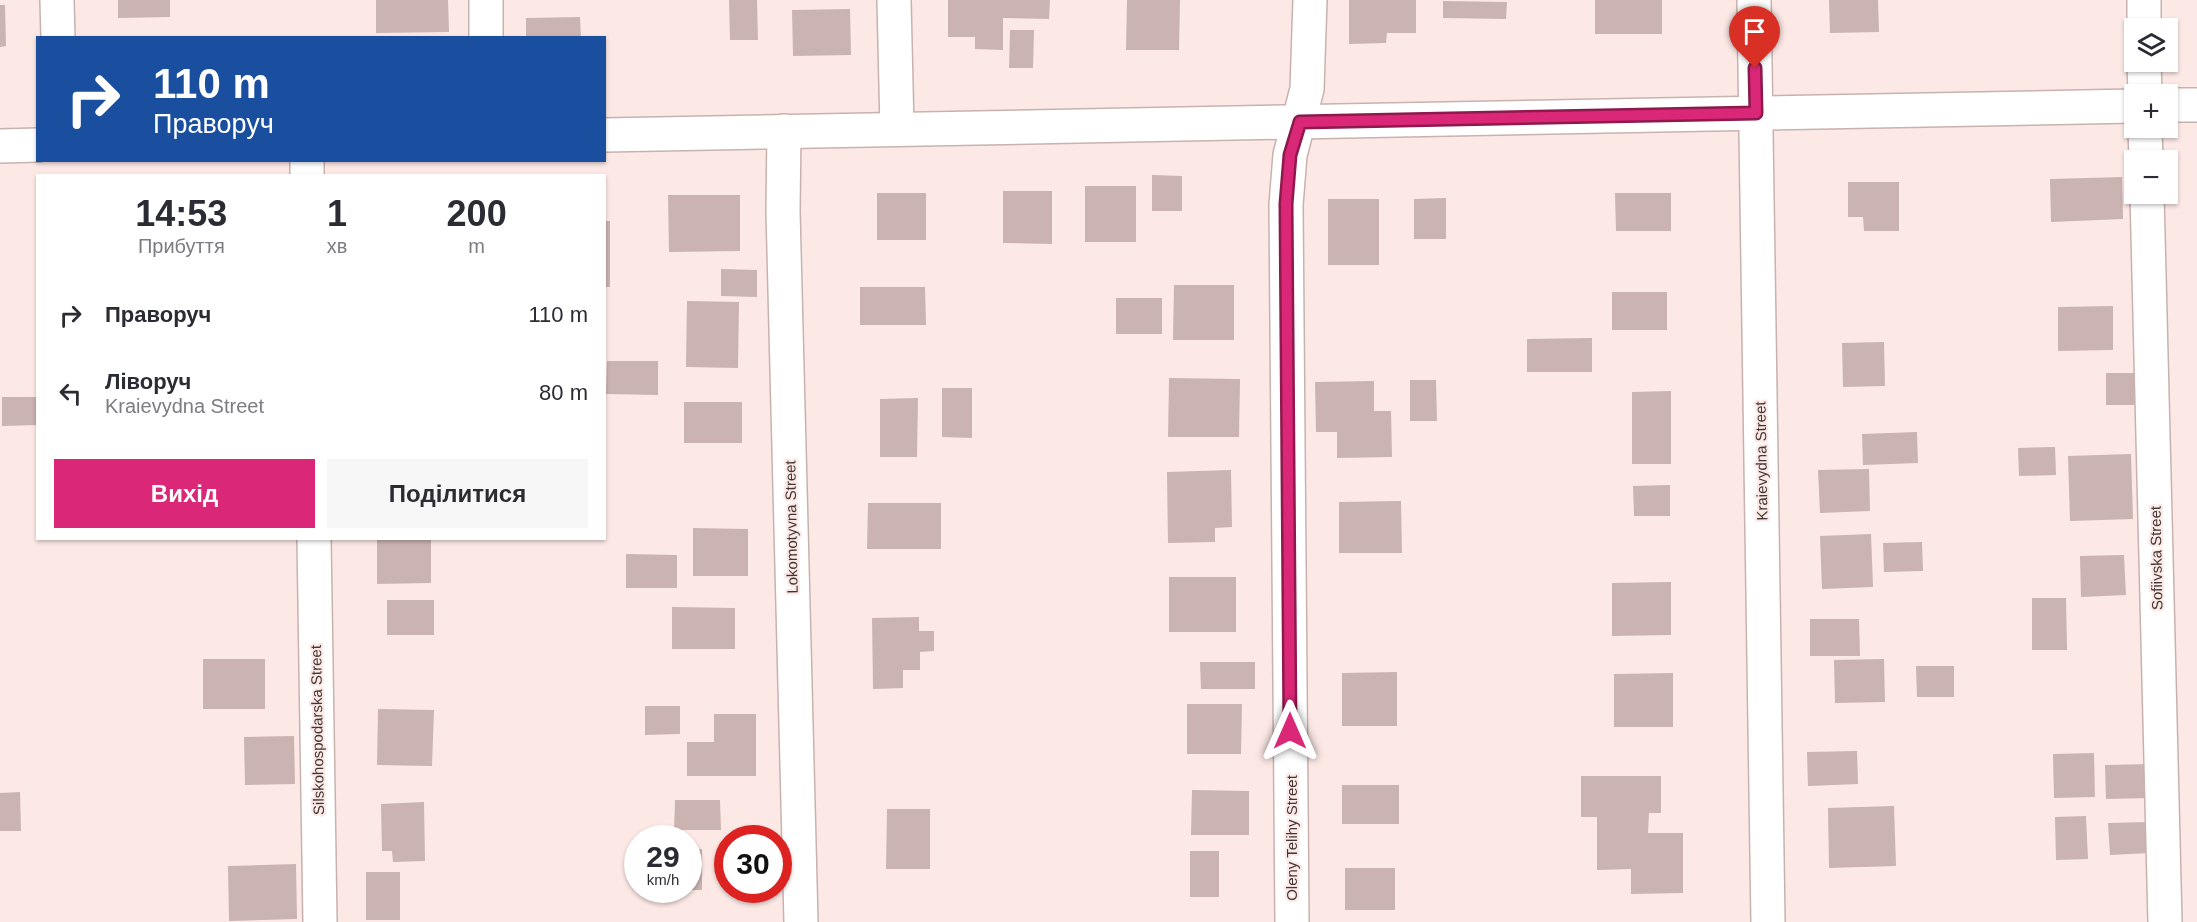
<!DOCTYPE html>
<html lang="uk">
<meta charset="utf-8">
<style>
body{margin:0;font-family:Arial,sans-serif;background:#f7f7f7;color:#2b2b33;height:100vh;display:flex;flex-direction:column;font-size:22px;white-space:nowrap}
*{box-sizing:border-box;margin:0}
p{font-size:20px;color:#7c7c81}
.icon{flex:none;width:33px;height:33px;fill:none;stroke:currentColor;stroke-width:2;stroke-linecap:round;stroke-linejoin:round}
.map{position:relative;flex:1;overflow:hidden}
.drawer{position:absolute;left:36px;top:174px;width:570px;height:366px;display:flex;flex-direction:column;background:#fff;border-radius:0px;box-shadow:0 2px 4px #0004}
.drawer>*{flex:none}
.top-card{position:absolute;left:36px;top:36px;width:570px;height:126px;border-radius:0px;box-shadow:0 2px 4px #0004;background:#1a4fa0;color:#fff;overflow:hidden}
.fabs{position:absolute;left:2124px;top:18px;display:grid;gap:12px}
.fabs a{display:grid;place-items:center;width:54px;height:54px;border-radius:0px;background:#fff;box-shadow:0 2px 4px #0004;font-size:30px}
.speed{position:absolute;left:624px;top:825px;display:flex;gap:12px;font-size:30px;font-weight:700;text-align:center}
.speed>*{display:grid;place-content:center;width:78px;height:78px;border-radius:50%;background:#fff;box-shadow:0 2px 4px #0004;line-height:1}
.speed small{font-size:15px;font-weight:400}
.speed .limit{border:9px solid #d22;background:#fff;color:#111}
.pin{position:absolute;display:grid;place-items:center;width:51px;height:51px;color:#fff;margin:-62px -26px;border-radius:50% 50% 50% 0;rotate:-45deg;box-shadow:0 0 6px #0007}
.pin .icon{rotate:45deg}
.me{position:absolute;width:66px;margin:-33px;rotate:0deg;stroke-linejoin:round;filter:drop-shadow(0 0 4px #0008)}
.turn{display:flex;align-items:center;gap:21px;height:126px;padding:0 18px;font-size:27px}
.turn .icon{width:78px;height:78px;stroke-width:2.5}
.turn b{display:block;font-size:42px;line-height:51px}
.eta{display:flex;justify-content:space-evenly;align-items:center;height:102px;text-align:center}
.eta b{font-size:36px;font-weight:600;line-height:42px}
.action{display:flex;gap:12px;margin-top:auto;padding:12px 18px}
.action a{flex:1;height:69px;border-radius:0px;background:#db2777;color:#fff;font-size:24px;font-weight:600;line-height:69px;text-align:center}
.action a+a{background:#f7f7f7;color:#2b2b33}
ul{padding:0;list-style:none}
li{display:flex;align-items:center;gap:18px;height:78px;padding:0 18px}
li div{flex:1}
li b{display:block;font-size:22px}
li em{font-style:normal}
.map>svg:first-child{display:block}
.building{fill:#cab3b0}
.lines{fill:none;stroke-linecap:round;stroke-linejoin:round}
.street-casing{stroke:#c8b2ae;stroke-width:36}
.secondary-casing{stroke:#c8b2ae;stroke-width:36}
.street{stroke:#fff;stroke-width:33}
.secondary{stroke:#fff;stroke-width:33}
.route-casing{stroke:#8e194d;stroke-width:15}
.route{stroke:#db2777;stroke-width:10}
.labels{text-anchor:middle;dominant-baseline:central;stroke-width:4.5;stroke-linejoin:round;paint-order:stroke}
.street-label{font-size:15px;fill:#3f3635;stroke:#fce9e6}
</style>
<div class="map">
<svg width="2197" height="922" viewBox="0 0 2197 922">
<rect width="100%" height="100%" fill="#fce9e6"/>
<!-- building -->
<g class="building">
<polygon points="118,0 170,0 170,17 118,18"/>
<polygon points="376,0 448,0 449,32 376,33"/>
<polygon points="729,0 757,0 758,40 730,40"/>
<polygon points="948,0 1050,0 1049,19 1003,18 1003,50 975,49 975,37 948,37"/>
<polygon points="1127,0 1180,0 1179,50 1126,50"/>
<polygon points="1349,0 1416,0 1416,33 1387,33 1386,43 1349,44"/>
<rect x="1595" y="0" width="67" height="34"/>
<polygon points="1829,0 1878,0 1879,32 1830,33"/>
<polygon points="1443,1 1507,2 1506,19 1443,18"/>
<polygon points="0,5 5,5 6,46 0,47"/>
<polygon points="850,9 851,55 793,56 792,10"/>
<polygon points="580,17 581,38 526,38 526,18"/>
<polygon points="1010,30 1034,30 1033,68 1009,68"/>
<polygon points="1152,175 1182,176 1182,211 1152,211"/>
<polygon points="2122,177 2123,219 2051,222 2050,179"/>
<polygon points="1848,182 1899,182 1899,231 1864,231 1863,217 1848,217"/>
<rect x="1085" y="186" width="51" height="56"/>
<polygon points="1003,191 1052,191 1052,244 1003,243"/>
<rect x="877" y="193" width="49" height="47"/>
<polygon points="1615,193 1671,193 1671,231 1616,231"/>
<polygon points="668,195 740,195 740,251 669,252"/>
<polygon points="1446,198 1446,239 1414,239 1414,199"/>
<rect x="1328" y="199" width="51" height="66"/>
<rect x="604" y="221" width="6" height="66"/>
<polygon points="721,269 757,270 757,297 721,296"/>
<polygon points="1174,285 1234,285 1234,340 1173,340"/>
<polygon points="860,287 925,287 926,325 860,325"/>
<rect x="1612" y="292" width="55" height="38"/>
<rect x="1116" y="298" width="46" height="36"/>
<polygon points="687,301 739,302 738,368 686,367"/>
<polygon points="2113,306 2113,350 2058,351 2058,307"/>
<polygon points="1592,338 1592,372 1527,372 1527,339"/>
<polygon points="1884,342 1885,386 1843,387 1842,343"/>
<polygon points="607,361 658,361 658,395 606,394"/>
<rect x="2106" y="373" width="34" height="32"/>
<polygon points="1169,378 1240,379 1239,437 1168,437"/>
<polygon points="1410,380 1436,380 1437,421 1410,421"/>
<polygon points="1374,381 1374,411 1391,411 1392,457 1337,458 1337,432 1316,432 1315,382"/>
<polygon points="942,388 972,388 972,438 942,437"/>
<polygon points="1671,391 1671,464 1632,464 1632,392"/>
<polygon points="2,397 38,397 38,425 2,426"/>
<polygon points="918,398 917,457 880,457 880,399"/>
<rect x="684" y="402" width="58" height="41"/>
<polygon points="1917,432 1918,463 1863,465 1862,434"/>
<polygon points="2055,447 2056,475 2019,476 2018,448"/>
<polygon points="2131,454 2133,519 2070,521 2068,456"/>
<polygon points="1869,469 1870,511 1820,513 1818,470"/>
<polygon points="1231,470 1232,527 1215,528 1215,542 1168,543 1167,472"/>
<polygon points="1670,485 1670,516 1634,516 1633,486"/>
<polygon points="1401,501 1402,553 1339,553 1339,502"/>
<polygon points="868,503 941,503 941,549 867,549"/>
<polygon points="693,528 748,529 748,576 693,576"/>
<polygon points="1871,534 1873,587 1822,589 1820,536"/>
<polygon points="377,538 431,538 431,583 377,584"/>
<polygon points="1922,542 1923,571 1884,572 1883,543"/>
<polygon points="626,554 677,555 677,588 626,588"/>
<polygon points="2124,555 2126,595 2081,597 2080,556"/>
<rect x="1169" y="577" width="67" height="55"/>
<polygon points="1671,582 1671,635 1612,636 1612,583"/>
<polygon points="2032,598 2066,598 2067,650 2032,650"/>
<rect x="387" y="600" width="47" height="35"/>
<polygon points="672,607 735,608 735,649 672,649"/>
<polygon points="919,617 919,631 934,631 934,651 920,652 920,670 903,670 903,688 873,689 872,618"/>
<polygon points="1810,619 1859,619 1860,656 1810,656"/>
<rect x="203" y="659" width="62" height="50"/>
<polygon points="1884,659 1885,702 1835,703 1834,660"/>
<polygon points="1200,662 1255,662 1255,689 1201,689"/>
<polygon points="1916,666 1954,666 1954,697 1917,697"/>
<polygon points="1397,672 1397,726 1342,726 1342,673"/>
<polygon points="1673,673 1673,727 1614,727 1614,674"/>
<polygon points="1187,704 1242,704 1241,754 1187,754"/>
<polygon points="645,706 680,706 680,734 645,735"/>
<polygon points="378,709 434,710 432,766 377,765"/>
<polygon points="714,714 756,714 756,776 687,776 687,742 714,742"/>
<polygon points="294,736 295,784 245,785 244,737"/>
<polygon points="1857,751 1858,784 1808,786 1807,752"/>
<polygon points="2094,753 2095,797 2054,798 2053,754"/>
<polygon points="2151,764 2152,798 2106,799 2105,765"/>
<polygon points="1581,776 1661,776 1661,813 1649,813 1648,833 1683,833 1683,893 1631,894 1631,869 1597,870 1597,817 1581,817"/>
<rect x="1342" y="785" width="57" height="39"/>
<polygon points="1192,790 1249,791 1249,835 1191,835"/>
<polygon points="20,792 21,831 0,831 0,793"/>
<polygon points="675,800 720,800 721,830 674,830"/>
<polygon points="424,802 425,861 393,862 392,851 382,851 381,804"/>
<polygon points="1894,806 1896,866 1829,868 1828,808"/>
<polygon points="887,809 930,809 930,869 886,869"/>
<polygon points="2086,816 2088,859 2056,860 2055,817"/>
<polygon points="2149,822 2150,853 2110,855 2108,823"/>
<rect x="688" y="849" width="14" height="41"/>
<rect x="1190" y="851" width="29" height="46"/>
<polygon points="296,864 297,919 229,921 228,866"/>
<rect x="1345" y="868" width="50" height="42"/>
<rect x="366" y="872" width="34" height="48"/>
</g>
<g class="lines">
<defs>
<g id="street">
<polyline points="57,0 58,38"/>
<polyline points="486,0 486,38"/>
<polyline points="894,0 897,129"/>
<polyline points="1754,0 1768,922"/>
<polyline points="2144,0 2144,28"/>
<polyline points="2144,62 2145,94"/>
<polyline points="2145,128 2146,160"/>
<polyline points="784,131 783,211 801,922"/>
<polyline points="307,160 307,176"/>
<polyline points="2147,194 2165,922"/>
<polyline points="314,538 320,922"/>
<polyline points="1292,922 1286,205 1290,155 1307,89 1310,0"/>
</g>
<g id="secondary">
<polyline points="2168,105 2197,105"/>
<polyline points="604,135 2134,106"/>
<polyline points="0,146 38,145"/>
</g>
</defs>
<!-- street casing -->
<use href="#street" class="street-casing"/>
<!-- secondary casing -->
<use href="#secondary" class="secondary-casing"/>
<!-- street -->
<use href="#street" class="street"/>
<!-- secondary -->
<use href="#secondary" class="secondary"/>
</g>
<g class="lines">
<defs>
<polyline id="route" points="1290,731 1286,204 1290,155 1300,122 1756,113 1755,68"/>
</defs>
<!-- route casing -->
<use href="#route" class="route-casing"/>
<!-- route -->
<use href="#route" class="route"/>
</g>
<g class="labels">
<!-- street labels -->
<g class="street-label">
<text transform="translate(1761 461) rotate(-91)">Kraievydna Street</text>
<text transform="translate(791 527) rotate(-91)">Lokomotyvna Street</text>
<text transform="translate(2156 558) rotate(-91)">Sofiivska Street</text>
<text transform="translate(317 730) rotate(-91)">Silskohospodarska Street</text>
<text transform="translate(1291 838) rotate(-90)">Oleny Telihy Street</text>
</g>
</g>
</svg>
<div class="fabs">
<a><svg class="icon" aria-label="layers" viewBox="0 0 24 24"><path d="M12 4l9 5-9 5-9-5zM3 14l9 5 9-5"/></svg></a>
<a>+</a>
<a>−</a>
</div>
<div class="speed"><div>29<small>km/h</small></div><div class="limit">30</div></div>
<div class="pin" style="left:1755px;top:68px;background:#d93025"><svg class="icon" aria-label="arrive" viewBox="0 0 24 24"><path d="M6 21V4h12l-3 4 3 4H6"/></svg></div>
<svg class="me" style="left:1290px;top:731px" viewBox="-20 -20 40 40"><path d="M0-17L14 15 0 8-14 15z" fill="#db2777" stroke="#fff" stroke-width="4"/></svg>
<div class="top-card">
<div class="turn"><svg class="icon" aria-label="right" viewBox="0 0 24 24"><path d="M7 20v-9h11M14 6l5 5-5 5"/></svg><div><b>110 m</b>Праворуч</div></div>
</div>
<section class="drawer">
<div class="eta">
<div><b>14:53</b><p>Прибуття</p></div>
<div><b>1</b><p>хв</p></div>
<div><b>200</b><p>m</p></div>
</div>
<ul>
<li><svg class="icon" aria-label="right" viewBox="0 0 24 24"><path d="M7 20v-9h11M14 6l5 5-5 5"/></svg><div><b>Праворуч</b></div><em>110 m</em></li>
<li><svg class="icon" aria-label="left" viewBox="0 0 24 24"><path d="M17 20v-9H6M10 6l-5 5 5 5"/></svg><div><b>Ліворуч</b><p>Kraievydna Street</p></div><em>80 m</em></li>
</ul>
<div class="action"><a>Вихід</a><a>Поділитися</a></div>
</section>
</div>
